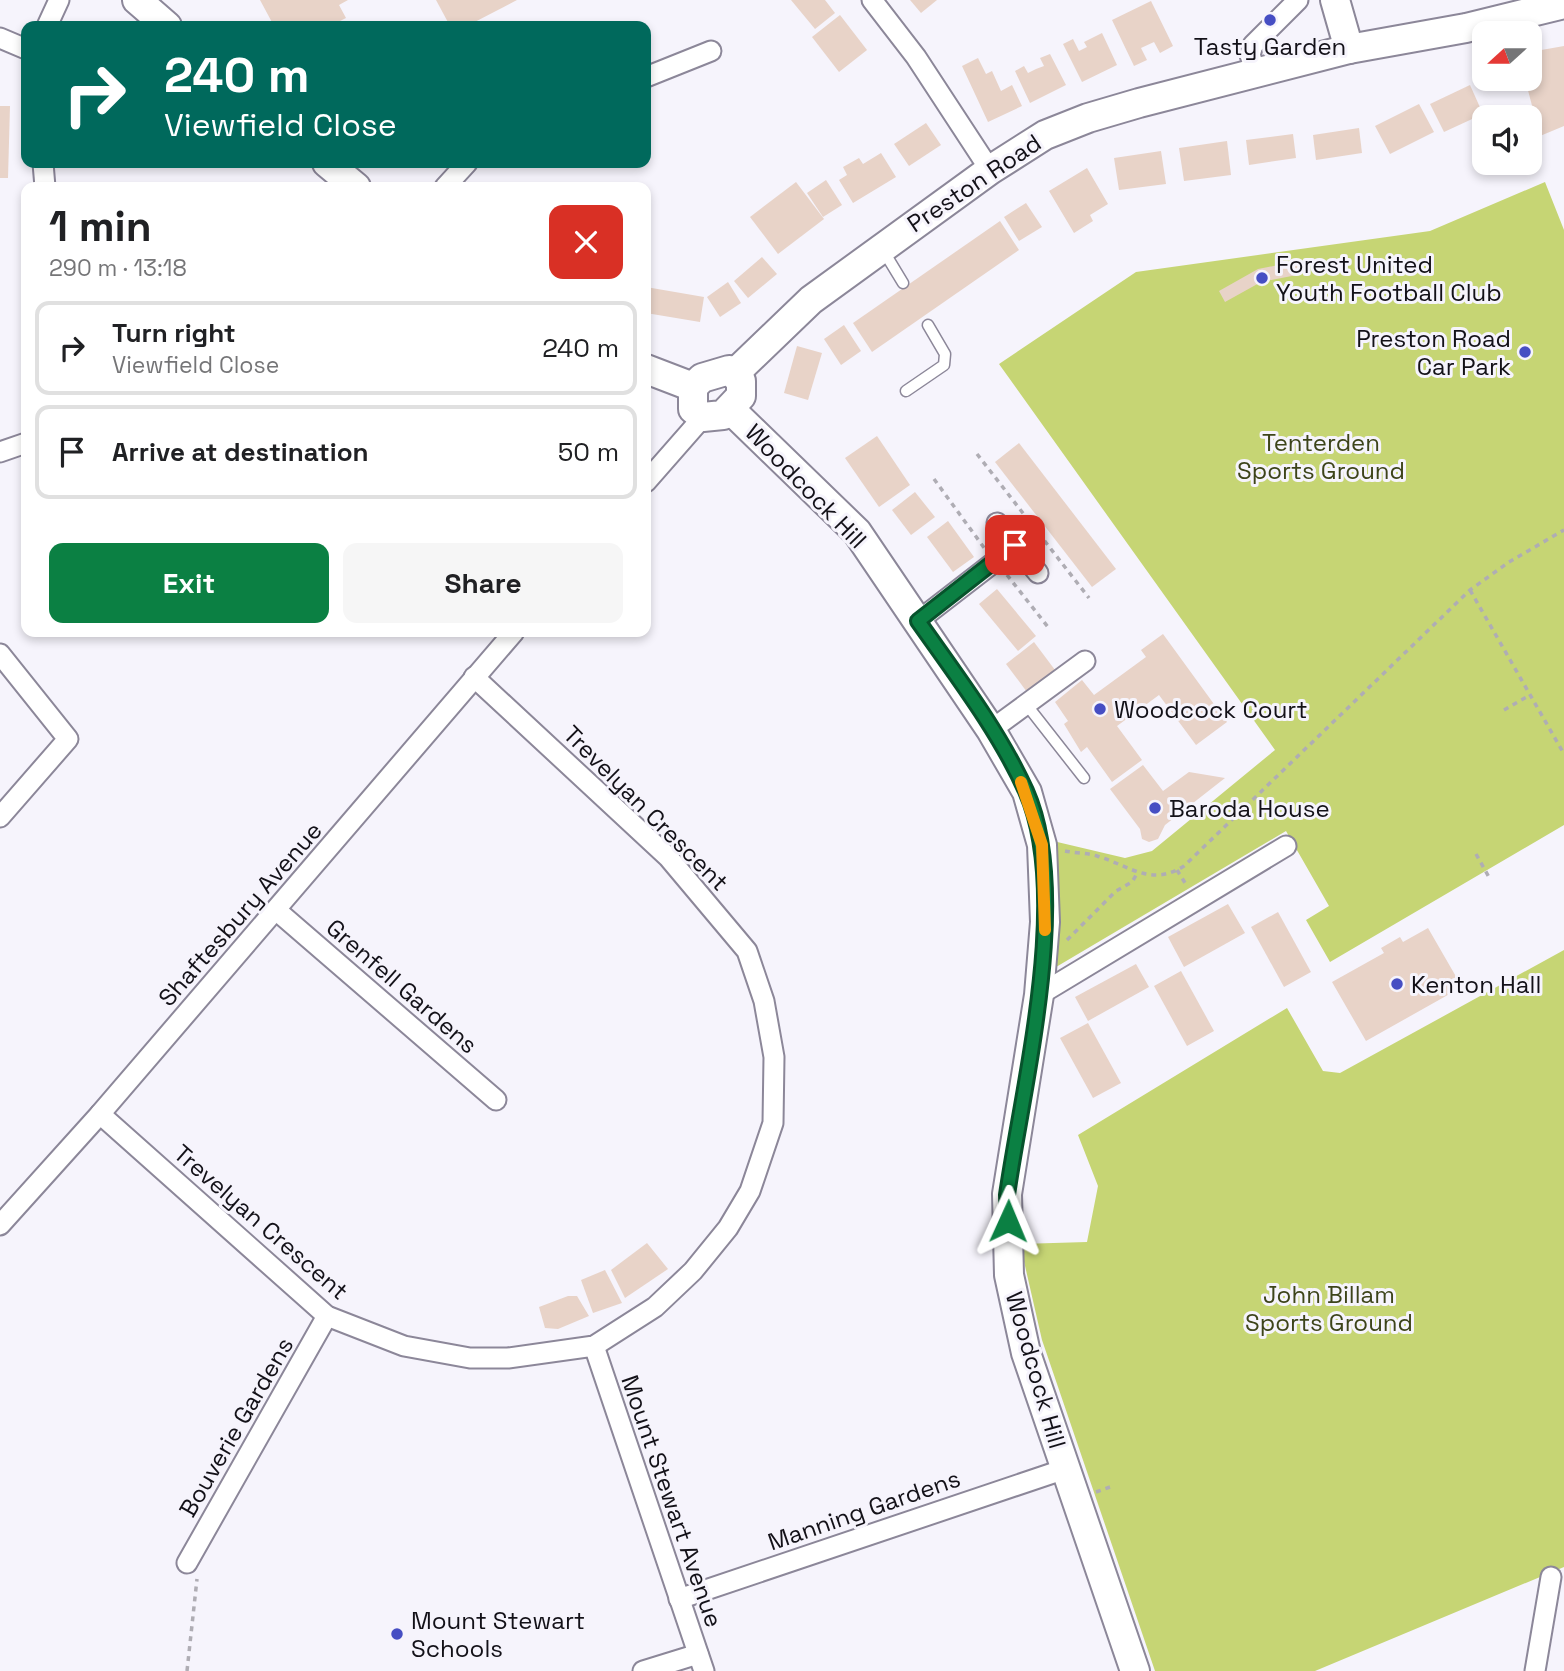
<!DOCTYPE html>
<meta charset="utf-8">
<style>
body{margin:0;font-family:"Space Grotesk",sans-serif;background:#f6f6f6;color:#202124;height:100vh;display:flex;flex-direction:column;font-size:26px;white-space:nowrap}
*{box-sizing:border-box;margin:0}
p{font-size:23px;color:#757577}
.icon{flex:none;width:38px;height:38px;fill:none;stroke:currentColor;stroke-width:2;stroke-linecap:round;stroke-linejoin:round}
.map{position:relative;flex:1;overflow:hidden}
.sheet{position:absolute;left:21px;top:182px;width:630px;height:455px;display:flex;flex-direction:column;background:#fff;border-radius:14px;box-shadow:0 4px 10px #0003}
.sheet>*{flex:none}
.banner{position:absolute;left:21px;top:21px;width:630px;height:147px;border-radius:14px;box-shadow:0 4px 10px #0003;background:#00695c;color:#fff;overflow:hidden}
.needle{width:46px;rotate:249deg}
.buttons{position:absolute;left:1472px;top:21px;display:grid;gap:14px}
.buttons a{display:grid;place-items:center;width:70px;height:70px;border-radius:14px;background:#fff;box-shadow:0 4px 10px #0003;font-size:35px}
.pin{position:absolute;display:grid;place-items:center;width:60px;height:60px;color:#fff;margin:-30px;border-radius:14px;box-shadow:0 4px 10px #0006}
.me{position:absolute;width:77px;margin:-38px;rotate:1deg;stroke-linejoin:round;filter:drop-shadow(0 0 5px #0008)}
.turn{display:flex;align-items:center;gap:24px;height:147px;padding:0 28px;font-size:32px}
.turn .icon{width:91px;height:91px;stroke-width:2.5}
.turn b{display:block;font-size:49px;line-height:60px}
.round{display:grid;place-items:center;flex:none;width:74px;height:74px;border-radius:14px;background:#f6f6f6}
.overview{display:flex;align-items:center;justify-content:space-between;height:119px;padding:0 28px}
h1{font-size:42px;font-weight:700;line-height:52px}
.button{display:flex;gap:14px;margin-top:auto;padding:14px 28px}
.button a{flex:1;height:80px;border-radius:14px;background:#0b8043;color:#fff;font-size:28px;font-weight:700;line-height:80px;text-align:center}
.button a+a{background:#f6f6f6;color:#202124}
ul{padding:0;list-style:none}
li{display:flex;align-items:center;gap:21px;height:94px;margin:0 14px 10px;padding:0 14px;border:4px solid #e0e0e0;border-radius:14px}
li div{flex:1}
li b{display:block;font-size:26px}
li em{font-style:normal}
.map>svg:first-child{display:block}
.green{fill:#c6d574}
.building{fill:#e8d3c8}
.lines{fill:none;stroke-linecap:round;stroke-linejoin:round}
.lane-casing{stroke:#8c8799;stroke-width:13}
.street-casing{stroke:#8c8799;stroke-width:23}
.secondary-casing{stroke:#8c8799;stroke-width:32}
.path{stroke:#afadb4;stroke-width:3.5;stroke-dasharray:5 5;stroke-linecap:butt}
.lane{stroke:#fff;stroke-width:10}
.street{stroke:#fff;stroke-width:19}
.secondary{stroke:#fff;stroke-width:28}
.route-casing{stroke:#07532c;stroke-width:18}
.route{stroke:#0b8043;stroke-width:12}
.slow{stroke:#f59e0b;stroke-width:12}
.poi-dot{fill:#464ec3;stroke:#f6f4fc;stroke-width:2.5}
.labels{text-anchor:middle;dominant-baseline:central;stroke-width:6;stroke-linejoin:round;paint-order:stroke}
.poi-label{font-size:24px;fill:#131118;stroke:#f6f4fc;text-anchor:start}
.street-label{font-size:24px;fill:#131118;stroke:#f6f4fc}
.park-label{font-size:24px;fill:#3d441a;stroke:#f6f4fc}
</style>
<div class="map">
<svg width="1564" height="1671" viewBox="0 0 1564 1671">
<rect width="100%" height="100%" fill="#f6f4fc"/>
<!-- green -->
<g class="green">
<polygon points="1545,182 1564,230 1564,825 1330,962 1306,920 1329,906 1286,831 1051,970 1053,841 1125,858 1152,851 1275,750 999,364 1136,272 1430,231"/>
<polygon points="1564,950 1564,1567 1315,1671 1155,1671 1042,1340 1020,1244 1087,1242 1098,1186 1078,1135 1287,1008 1323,1071 1340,1073"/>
</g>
<!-- building -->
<g class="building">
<polygon points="260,0 348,0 339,5 346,18 330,26 274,26"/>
<polygon points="436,0 517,0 467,26 450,26"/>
<polygon points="791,0 825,0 835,13 815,29"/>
<polygon points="910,0 937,0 921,13"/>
<polygon points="1151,1 1173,46 1160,53 1154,42 1141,48 1147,60 1134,66 1112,20"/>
<polygon points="840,15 867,50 839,72 812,37"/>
<polygon points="1102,33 1117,65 1082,82 1063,44 1073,39 1079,51 1087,47 1084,42"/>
<polygon points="1564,46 1564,126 1540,136 1525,79 1530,79 1530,52"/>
<polygon points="1050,54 1066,85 1030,103 1015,71 1024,66 1028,73 1036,69 1044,66 1040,58"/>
<polygon points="978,58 986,74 992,71 1001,91 1012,85 1022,106 988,122 962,66"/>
<polygon points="1470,85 1483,114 1444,132 1430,104"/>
<polygon points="1419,104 1434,132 1390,154 1375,126"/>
<polygon points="0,106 10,106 8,178 0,178"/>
<polygon points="926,123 941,145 909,166 894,144"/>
<polygon points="1359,128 1362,153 1316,160 1313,135"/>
<polygon points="1293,134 1296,158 1249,165 1246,140"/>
<polygon points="1227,141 1231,175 1184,181 1179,148"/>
<polygon points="1161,151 1166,184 1119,190 1114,158"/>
<polygon points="881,153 896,177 853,203 839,180 847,175 843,167 859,158 863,164"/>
<polygon points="1087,168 1108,204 1090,215 1093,221 1074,233 1049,191"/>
<polygon points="826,180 842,205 823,217 807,193"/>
<polygon points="796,182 824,219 778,254 750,217"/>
<polygon points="1026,203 1042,227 1019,241 1004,217"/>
<polygon points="1000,221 1019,250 872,352 853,323"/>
<polygon points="762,257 777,274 748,298 734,281"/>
<polygon points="1299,261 1302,274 1261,282 1225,302 1219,291 1258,269"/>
<polygon points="728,282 741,303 720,317 707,297"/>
<polygon points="646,287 704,297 700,322 646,313"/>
<polygon points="844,325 861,351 841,365 824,339"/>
<polygon points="797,346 822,353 808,400 784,393"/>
<polygon points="877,436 910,485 879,507 845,458"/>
<polygon points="1019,443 1116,569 1092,587 995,462"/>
<polygon points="915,492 935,517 911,535 892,510"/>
<polygon points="948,521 974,557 953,572 927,537"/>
<polygon points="997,589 1036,636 1018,651 979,604"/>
<polygon points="1163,634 1227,722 1196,745 1159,695 1117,726 1142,760 1112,782 1087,747 1081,752 1064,724 1068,721 1055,702 1082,680 1094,695 1146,657 1141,650"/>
<polygon points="1034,642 1055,670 1027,692 1006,664"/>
<polygon points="1143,765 1163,791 1189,772 1225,778 1165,825 1158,839 1149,842 1142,839 1140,829 1110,789"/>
<polygon points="1228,904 1245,933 1184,967 1168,937"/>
<polygon points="1278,912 1311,972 1284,987 1251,927"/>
<polygon points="1428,928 1462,987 1366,1041 1332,982 1384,953 1381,948 1400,937 1403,942"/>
<polygon points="1136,964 1149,987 1088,1021 1075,997"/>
<polygon points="1181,971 1214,1031 1187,1046 1154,986"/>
<polygon points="1088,1023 1121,1083 1093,1098 1060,1038"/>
<polygon points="647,1243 668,1269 625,1298 611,1270"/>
<polygon points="605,1270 622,1303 593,1313 581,1280"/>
<polygon points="568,1296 577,1296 589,1316 558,1329 545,1328 539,1307"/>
</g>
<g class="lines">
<defs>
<g id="lane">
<polyline points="883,250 903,283"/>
<polyline points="906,391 944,365 945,354 928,325"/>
<polyline points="1026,704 1084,778"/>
</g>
<g id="street">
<polyline points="872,0 916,57 990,170"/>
<polyline points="47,26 59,0"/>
<polyline points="0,38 26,49"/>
<polyline points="1257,75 1250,55 1253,45 1298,0"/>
<polyline points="646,77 711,51"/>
<polyline points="43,163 45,187"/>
<polyline points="445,187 467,163"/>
<polyline points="0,452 26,443"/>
<polyline points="646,482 703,417"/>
<polyline points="997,523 1038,573"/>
<polyline points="918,621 1015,546"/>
<polyline points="0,654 68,739 0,817"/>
<polyline points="991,730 1085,661"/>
<polyline points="276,910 496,1100"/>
<polyline points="1039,995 1286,846"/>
<polyline points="100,1114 327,1316 404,1346 470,1358 508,1358 594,1346 655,1307 693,1271 728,1228 750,1191 773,1123 774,1057 764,1001 747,951 668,857 474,677"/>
<polyline points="0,1225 100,1114 514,632"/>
<polyline points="594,1346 704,1671"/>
<polyline points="187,1563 327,1316"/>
<polyline points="679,1599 1065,1469"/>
<polyline points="643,1671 698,1654"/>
<polyline points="1535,1671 1551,1577"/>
</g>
<g id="secondary">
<polyline points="137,0 167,26"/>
<polyline points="1335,0 1349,49"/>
<polyline points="327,163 356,187"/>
<polyline points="646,369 693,387"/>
<polygon points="729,370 741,381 741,396 723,415 703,417 693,409 693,387 702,378"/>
<polyline points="735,373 811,300 990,170 1045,135 1088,118 1139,103 1349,49 1466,28 1564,4"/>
<polyline points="731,410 857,532 991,730 1027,792 1042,845 1045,922 1039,995 1007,1194 1009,1275 1026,1353 1135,1671"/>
</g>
</defs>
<!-- lane casing -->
<use href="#lane" class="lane-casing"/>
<!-- street casing -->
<use href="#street" class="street-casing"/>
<!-- secondary casing -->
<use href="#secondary" class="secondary-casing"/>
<!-- path -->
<g class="path">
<polyline points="977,454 1089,598"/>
<polyline points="934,479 985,549"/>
<polyline points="1007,575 1048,627"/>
<polyline points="1470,590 1564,754"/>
<polyline points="1504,710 1530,695"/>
<path d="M1065,851C1075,853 1087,853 1097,856C1130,866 1151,887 1184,866L1470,590L1509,562L1564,530"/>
<polyline points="1476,854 1490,879"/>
<polyline points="1177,870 1187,886"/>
<polyline points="1067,940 1116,891 1132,882 1138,872"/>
<polyline points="1096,1492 1110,1487"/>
<polyline points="187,1671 197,1579"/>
</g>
<!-- lane -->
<use href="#lane" class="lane"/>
<!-- street -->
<use href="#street" class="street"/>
<!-- secondary -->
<use href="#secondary" class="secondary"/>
</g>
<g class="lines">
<defs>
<path id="route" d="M1008,1221L1007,1195C1023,1083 1072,895 1026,791C999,731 956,675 918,621L1015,545"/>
</defs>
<!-- route casing -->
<use href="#route" class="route-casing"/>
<!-- route -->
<use href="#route" class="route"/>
<!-- slow -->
<polyline class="slow" points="1021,782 1042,845 1045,930"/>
</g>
<!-- markers -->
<g class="poi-dot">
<circle cx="1270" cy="20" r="7"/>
<circle cx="1262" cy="278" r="7"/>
<circle cx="1525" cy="352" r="7"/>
<circle cx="1100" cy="709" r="7"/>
<circle cx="1155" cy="808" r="7"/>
<circle cx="1397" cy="984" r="7"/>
<circle cx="397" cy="1634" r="7"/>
</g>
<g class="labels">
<!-- poi labels -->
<g class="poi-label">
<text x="1270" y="46" text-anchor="middle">Tasty Garden</text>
<text x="1276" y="264">Forest United<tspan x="1276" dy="28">Youth Football Club</tspan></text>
<text x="1511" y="338" text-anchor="end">Preston Road<tspan x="1511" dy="28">Car Park</tspan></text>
<text x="1114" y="709">Woodcock Court</text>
<text x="1169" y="808">Baroda House</text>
<text x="1411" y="984">Kenton Hall</text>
<text x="411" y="1620">Mount Stewart<tspan x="411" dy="28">Schools</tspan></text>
</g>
<!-- street labels -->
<g class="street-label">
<text transform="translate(974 183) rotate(-34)">Preston Road</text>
<text transform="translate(806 486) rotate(46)">Woodcock Hill</text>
<text transform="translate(646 808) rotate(45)">Trevelyan Crescent</text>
<text transform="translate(240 914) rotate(-49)">Shaftesbury Avenue</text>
<text transform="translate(402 986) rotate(41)">Grenfell Gardens</text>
<text transform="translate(261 1222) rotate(41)">Trevelyan Crescent</text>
<text transform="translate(1036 1370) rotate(74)">Woodcock Hill</text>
<text transform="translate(236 1427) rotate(-60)">Bouverie Gardens</text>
<text transform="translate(672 1501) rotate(71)">Mount Stewart Avenue</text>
<text transform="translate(864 1510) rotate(-19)">Manning Gardens</text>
</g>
<!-- park labels -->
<g class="park-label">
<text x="1321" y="442">Tenterden<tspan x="1321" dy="28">Sports Ground</tspan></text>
<text x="1329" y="1294">John Billam<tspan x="1329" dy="28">Sports Ground</tspan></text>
</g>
</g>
</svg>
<div class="buttons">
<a><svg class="needle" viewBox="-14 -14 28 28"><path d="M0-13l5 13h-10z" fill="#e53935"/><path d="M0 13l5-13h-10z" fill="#757577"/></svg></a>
<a><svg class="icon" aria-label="sound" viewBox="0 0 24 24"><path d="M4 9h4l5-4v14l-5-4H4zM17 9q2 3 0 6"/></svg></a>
</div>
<div class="pin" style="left:1015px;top:545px;background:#d93025"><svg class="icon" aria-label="arrive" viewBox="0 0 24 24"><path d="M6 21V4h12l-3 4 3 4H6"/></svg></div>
<svg class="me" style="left:1008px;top:1221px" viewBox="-20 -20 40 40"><path d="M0-17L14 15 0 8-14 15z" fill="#0b8043" stroke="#fff" stroke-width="4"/></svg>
<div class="banner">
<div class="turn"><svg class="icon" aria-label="right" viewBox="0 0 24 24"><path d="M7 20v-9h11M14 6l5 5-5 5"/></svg><div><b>240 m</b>Viewfield Close</div></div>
</div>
<section class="sheet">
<div class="overview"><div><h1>1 min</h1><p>290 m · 13:18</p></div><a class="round" style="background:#d93025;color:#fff"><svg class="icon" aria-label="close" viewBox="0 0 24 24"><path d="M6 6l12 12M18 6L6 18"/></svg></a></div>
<ul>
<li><svg class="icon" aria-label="right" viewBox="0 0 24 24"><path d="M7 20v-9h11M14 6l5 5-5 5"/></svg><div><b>Turn right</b><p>Viewfield Close</p></div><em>240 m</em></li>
<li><svg class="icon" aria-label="arrive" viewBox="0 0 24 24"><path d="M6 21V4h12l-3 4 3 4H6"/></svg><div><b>Arrive at destination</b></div><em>50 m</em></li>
</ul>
<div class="button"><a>Exit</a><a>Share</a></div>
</section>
</div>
